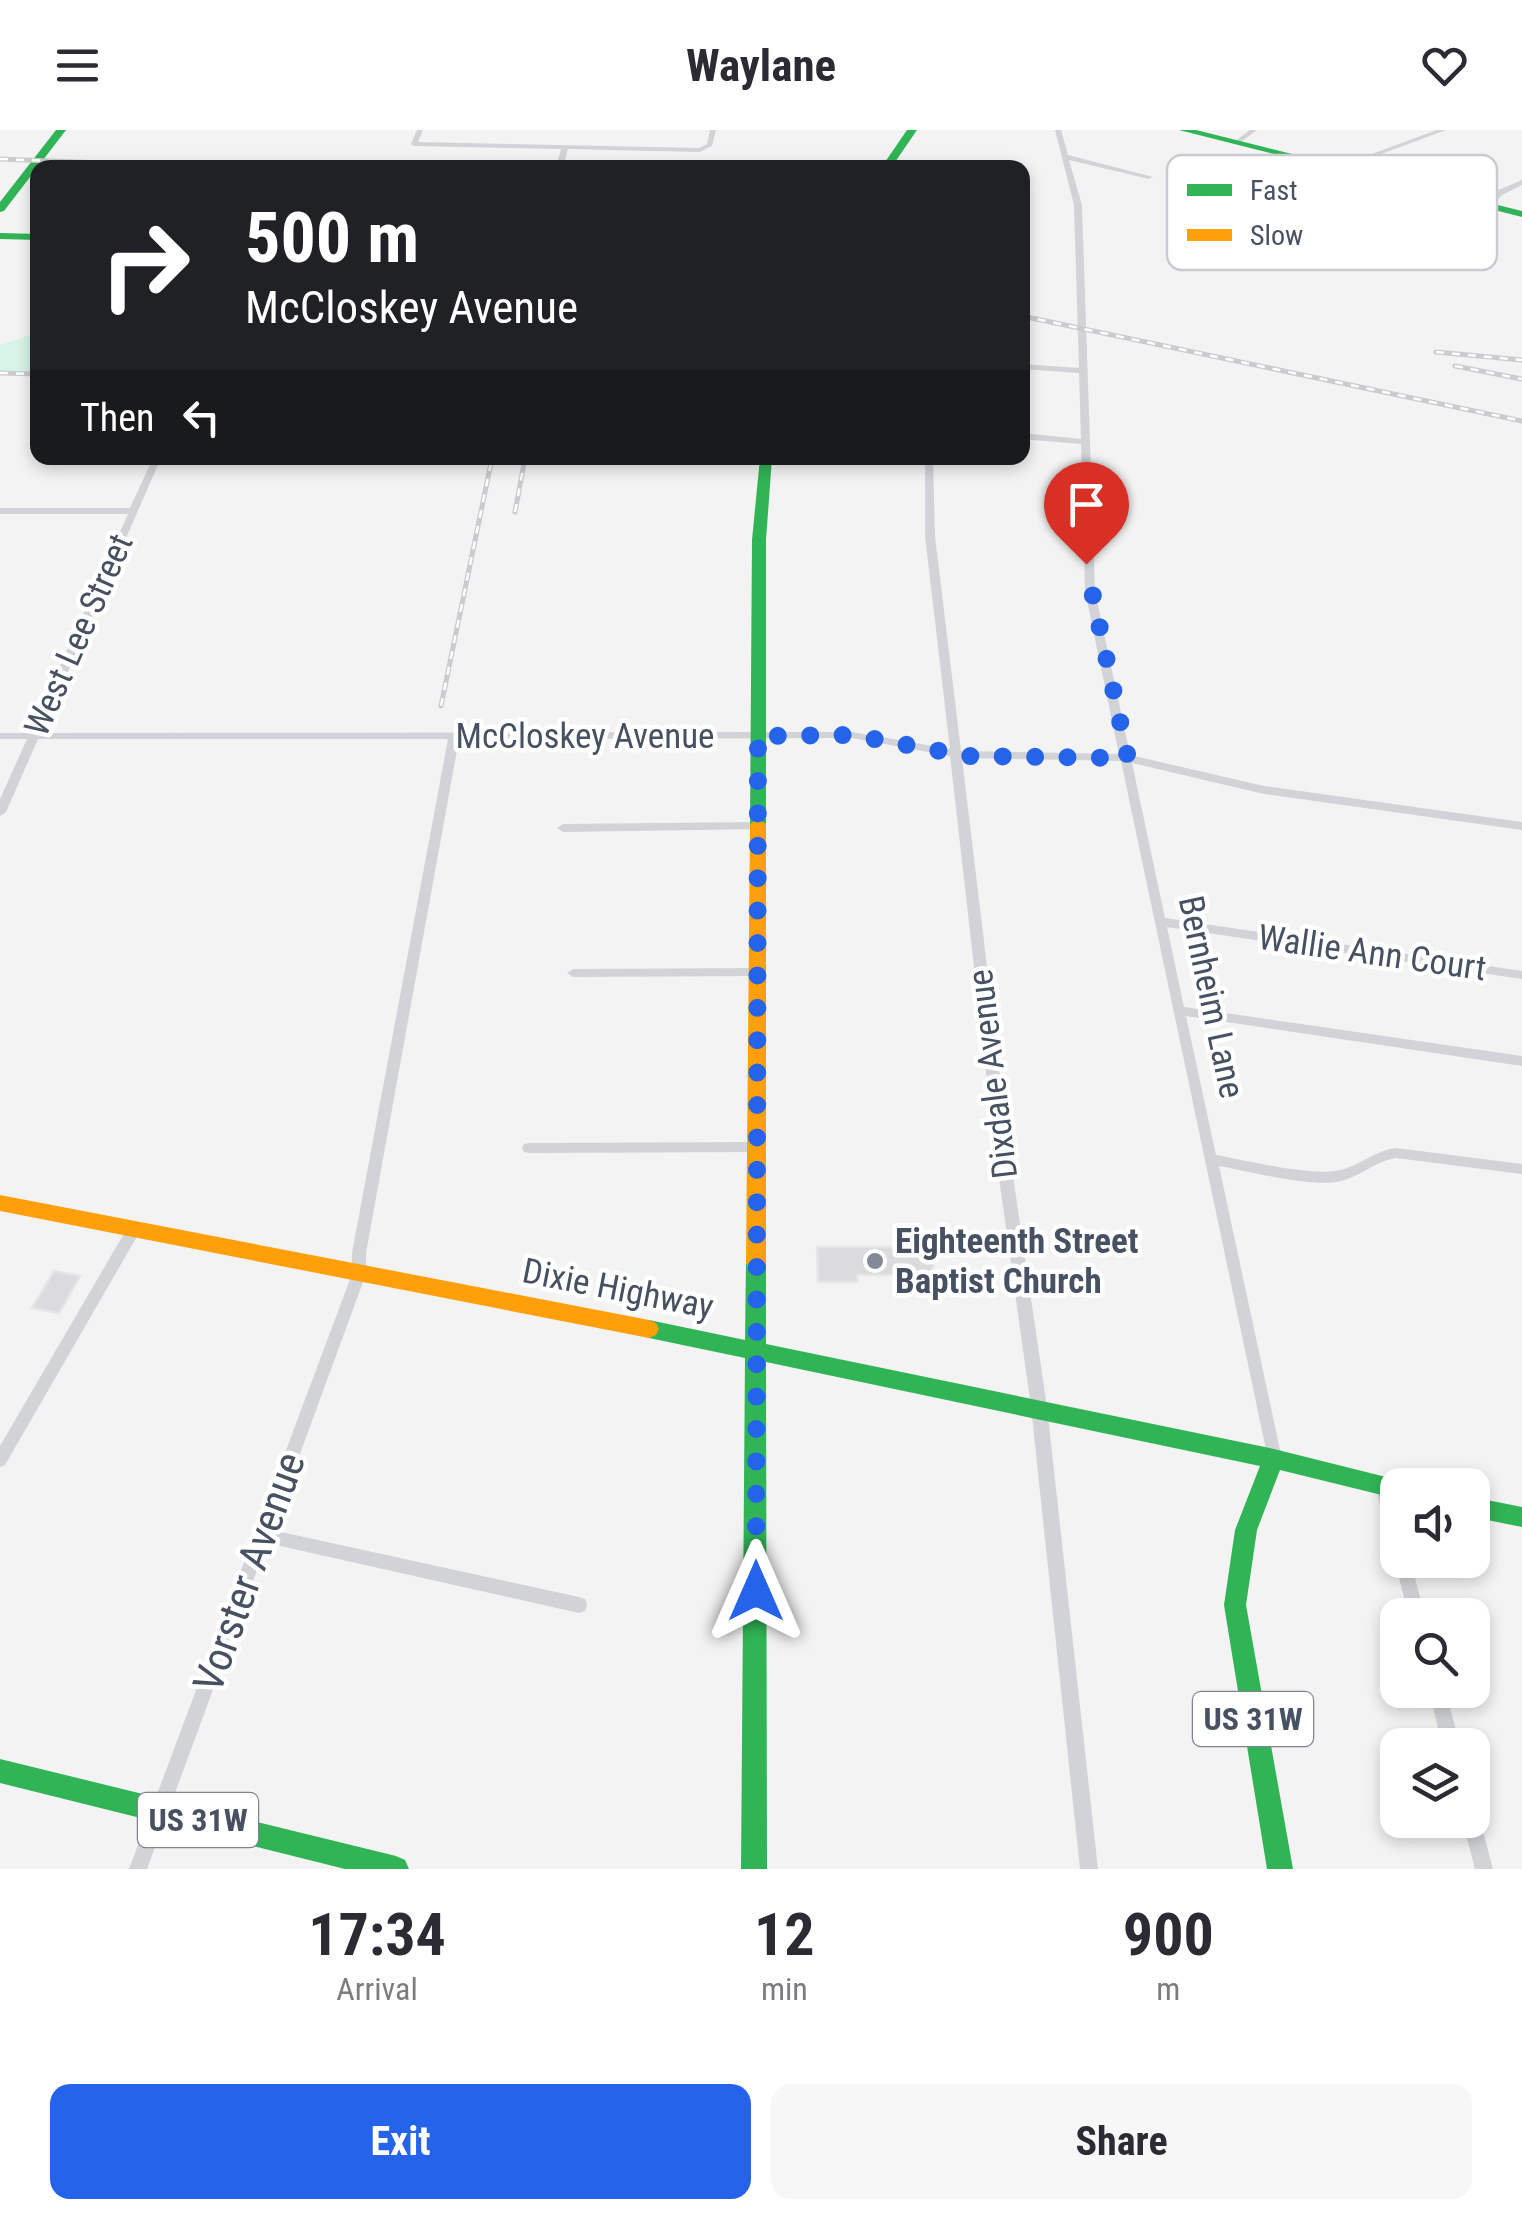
<!DOCTYPE html>
<style>
body{margin:0;font-family:"Roboto Condensed",sans-serif;background:#f7f7f7;color:#2b2b33;height:100vh;display:flex;flex-direction:column;font-size:38px;white-space:nowrap}
*{box-sizing:border-box;margin:0}
p{font-size:32px;color:#7c7c81}
.icon{flex:none;width:55px;height:55px;fill:none;stroke:currentColor;stroke-width:2;stroke-linecap:round;stroke-linejoin:round}
.map{position:relative;height:1739px;overflow:hidden}
.details{display:flex;flex-direction:column;background:#fff;flex:1}
.details>*{flex:none}
.banner{position:absolute;left:30px;top:30px;width:1000px;height:305px;border-radius:20px;box-shadow:0 5px 15px #0003;background:#202124;color:#fff;overflow:hidden}
.buttons{position:absolute;left:1380px;top:1338px;display:grid;gap:20px}
.buttons a{display:grid;place-items:center;width:110px;height:110px;border-radius:20px;background:#fff;box-shadow:0 5px 15px #0003;font-size:50px}
.pin{position:absolute;display:grid;place-items:center;width:85px;height:85px;color:#fff;margin:-102px -42px;border-radius:50% 50% 50% 0;rotate:-45deg;box-shadow:0 0 10px #0007}
.pin .icon{rotate:45deg}
.me{position:absolute;width:110px;margin:-55px;rotate:0deg;stroke-linejoin:round;filter:drop-shadow(0 0 8px #0008)}
.turn{display:flex;align-items:center;gap:35px;height:210px;padding:0 50px;font-size:45px}
.turn .icon{width:130px;height:130px;stroke-width:2.5}
.turn b{display:block;font-size:70px;line-height:85px}
.then{display:flex;align-items:center;height:95px;padding:0 50px;background:#0003;gap:20px;font-size:38px}
.eta{display:flex;justify-content:space-evenly;align-items:center;height:170px;text-align:center}
.eta b{font-size:60px;font-weight:700;line-height:70px}
.cta{display:flex;gap:20px;margin-top:auto;padding:20px 50px}
.cta a{flex:1;height:115px;border-radius:20px;background:#2563eb;color:#fff;font-size:40px;font-weight:700;line-height:115px;text-align:center}
.cta a+a{background:#f7f7f7;color:#2b2b33}
header{display:flex;justify-content:space-between;align-items:center;height:130px;padding:0 50px;background:#fff;font-size:45px;font-weight:700}
.map>svg:first-child{display:block}
.green{fill:#d6f4e7}
.building{fill:#dbdbdd;stroke:#e5e4e6;stroke-width:2.5}
.lines{fill:none;stroke-linecap:round;stroke-linejoin:round}
.street{fill:#d1d3d7;fill-rule:evenodd}
.fast{fill:#30b455;fill-rule:evenodd}
.slow{fill:#ff9f0a;fill-rule:evenodd}
.rail-casing{stroke:#cacbce;stroke-width:5}
.rail{stroke:#fff;stroke-width:2.5;stroke-dasharray:8;stroke-linecap:butt}
.route{stroke:#2563eb;stroke-width:18;stroke-dasharray:0 32.4}
.poi-dot{fill:#848a95;stroke:#fff;stroke-width:4}
.labels{text-anchor:middle;dominant-baseline:central;stroke-width:9;stroke-linejoin:round;paint-order:stroke}
.shield{fill:#fff;stroke:#7e8591;stroke-width:2.5}
.shield-label{font-size:32px;font-weight:bold;fill:#475162}
.street-label{font-size:35px;fill:#475162;stroke:#fff}
.poi-label{font-size:35px;font-weight:bold;fill:#475162;stroke:#fff;text-anchor:start}
.near-street-label{font-size:42px;fill:#475162;stroke:#fff}
.key{fill:#fff;stroke:#c8cbd0;stroke-width:2.5}
.key-label{font-size:28px;fill:#475162}
</style>
<header><svg class="icon" aria-label="menu" viewBox="0 0 24 24"><path d="M4 6h16M4 12h16M4 18h16"/></svg>Waylane<svg class="icon" aria-label="heart" viewBox="0 0 24 24"><path d="M12 20l-8-8c-3-5 5-10 8-4 3-6 11-1 8 4z"/></svg></header>
<div class="map">
<svg width="1522" height="1739" viewBox="0 0 1522 1739">
<rect width="100%" height="100%" fill="#f4f3f3"/>
<!-- green -->
<polygon class="green" points="37,203 37,242 0,241 0,215"/>
<!-- building -->
<g class="building">
<polygon points="817,1117 933,1117 933,1145 857,1145 858,1152 818,1152"/>
<polygon points="54,1141 80,1146 59,1183 32,1178"/>
</g>
<g class="lines">
<!-- street -->
<g class="street">
<polygon points="417,0 423,0 418,12 699,18 707,14 710,0 716,0 712,16 700,22 568,19 563,38 556,38 561,19 414,16 411,14"/>
<path d="M1055,0H1061L1068,25L1153,47L1149,49L1069,30L1082,75L1095,461L1130,625L1264,656L1522,692V700L1264,664L1132,633L1165,788L1522,841V849L1167,797L1184,877L1522,926V936L1186,886L1216,1025C1249,1031 1305,1045 1336,1041C1357,1038 1373,1021 1396,1018L1522,1034V1044L1396,1028C1375,1031 1359,1048 1337,1052C1307,1056 1251,1042 1219,1036L1282,1329L1279,1334L1274,1336L1269,1334L1121,631L962,628L1008,1012L1047,1277L1098,1739H1080L1031,1277L994,1012L950,626L852,608L459,609L366,1123V1144L272,1400L579,1467L585,1469L587,1475L585,1481L579,1483L267,1413L147,1739H129L352,1144V1123L448,609H38L6,682L0,686V669L27,609H0V603H30L128,384H0V378H130L153,328H161L41,603L852,602L950,619L925,406V328H933L935,406L961,621L1119,624L1085,461L1081,314L1022,309V303L1081,309L1079,243L1022,239V234L1079,238L1074,75Z"/>
<polygon points="1250,0 1257,0 1238,14 1234,14 1234,12"/>
<polygon points="1437,0 1446,0 1373,27 1353,43 1346,41 1369,25"/>
<polygon points="1522,50 1522,55 1502,65 1490,78 1484,78 1484,74 1496,61"/>
<polygon points="758,692 762,693 764,696 762,699 563,702 557,698 563,694"/>
<polygon points="758,838 764,842 758,846 573,847 567,843 573,839"/>
<polygon points="758,1012 763,1013 765,1017 763,1021 758,1022 529,1023 524,1022 522,1018 524,1014 529,1013"/>
<polygon points="134,1093 139,1095 141,1099 139,1103 5,1335 0,1337 0,1316 129,1095"/>
<polygon points="1383,1349 1389,1351 1398,1380 1398,1418 1392,1416 1390,1411 1375,1356 1377,1351"/>
<polygon points="1398,1424 1398,1430 1410,1430 1425,1485 1409,1485 1394,1430"/>
<polygon points="1429,1560 1445,1560 1460,1615 1442,1615"/>
<polygon points="1472,1682 1477,1684 1480,1690 1493,1739 1475,1739 1462,1690 1472,1690"/>
</g>
<!-- fast -->
<g class="fast">
<polygon points="56,0 66,0 4,81 0,82 0,72"/>
<polygon points="907,0 917,0 891,38 881,38"/>
<polygon points="1179,0 1196,0 1522,81 1522,87"/>
<polygon points="0,103 38,104 38,110 0,109"/>
<polygon points="760,328 772,328 766,410 766,694 758,699 750,694 752,410"/>
<polygon points="756,1125 763,1127 766,1133 766,1214 1274,1319 1406,1352 1407,1355 1398,1355 1398,1369 1280,1340 1257,1400 1246,1475 1293,1739 1267,1739 1224,1475 1235,1400 1260,1336 766,1232 767,1739 741,1739 745,1228 649,1208 642,1205 639,1199 642,1193 649,1190 745,1210 746,1133 749,1127"/>
<polygon points="1472,1367 1522,1377 1522,1397 1472,1387"/>
<polygon points="0,1629 396,1726 405,1730 409,1739 345,1739 0,1653"/>
</g>
<!-- slow -->
<g class="slow">
<polygon points="758,689 766,694 766,1133 763,1139 756,1141 749,1139 746,1133 750,694"/>
<polygon points="0,1065 649,1190 656,1193 659,1199 656,1205 649,1208 0,1081"/>
</g>
<defs>
<g id="rail">
<polyline points="0,29 225,38"/>
<polyline points="1022,186 1522,291"/>
<polyline points="1436,222 1522,230"/>
<polyline points="1455,236 1522,249"/>
<polyline points="0,243 38,244"/>
<polyline points="515,382 525,328"/>
<polyline points="441,576 492,328"/>
</g>
</defs>
<!-- rail casing -->
<use href="#rail" class="rail-casing"/>
<!-- rail -->
<use href="#rail" class="rail"/>
</g>
<g class="lines">
<!-- route -->
<polyline class="route" points="756,1461 758,606 852,605 968,626 1128,628 1086,434"/>
</g>
<!-- markers -->
<circle class="poi-dot" cx="875" cy="1131" r="10"/>
<g class="labels">
<!-- shield labels -->
<g class="shield">
<rect x="1193" y="1562" width="120" height="54" rx="8"/>
<rect x="138" y="1663" width="120" height="54" rx="8"/>
</g>
<g class="shield-label">
<text x="1253" y="1589">US 31W</text>
<text x="198" y="1690">US 31W</text>
</g>
<!-- street labels -->
<g class="street-label">
<text transform="translate(79 505) rotate(-66)">West Lee Street</text>
<text x="585" y="606">McCloskey Avenue</text>
<text transform="translate(1372 823) rotate(8)">Wallie Ann Court</text>
<text transform="translate(1211 867) rotate(78)">Bernheim Lane</text>
<text transform="translate(993 944) rotate(-97)">Dixdale Avenue</text>
<text transform="translate(618 1159) rotate(11)">Dixie Highway</text>
</g>
<!-- poi labels -->
<g class="poi-label">
<text x="895" y="1111">Eighteenth Street<tspan x="895" dy="40">Baptist Church</tspan></text>
</g>
<!-- near-street labels -->
<g class="near-street-label">
<text transform="translate(249 1442) rotate(-70)">Vorster Avenue</text>
</g>
</g>
<!-- legend -->
<rect x="1167" y="25" width="330" height="115" rx="15" class="key"/>
<rect x="1187" y="54" width="45" height="12" fill="#30b455"/>
<rect x="1187" y="99" width="45" height="12" fill="#ff9f0a"/>
<g class="key-label">
<text x="1250" y="70">Fast</text>
<text x="1250" y="115">Slow</text>
</g>
</svg>
<div class="buttons">
<a><svg class="icon" aria-label="sound" viewBox="0 0 24 24"><path d="M4 9h4l5-4v14l-5-4H4zM17 9q2 3 0 6"/></svg></a>
<a><svg class="icon" aria-label="search" viewBox="0 0 24 24"><circle cx="10" cy="10" r="6"/><path d="M15 15l6 6"/></svg></a>
<a><svg class="icon" aria-label="layers" viewBox="0 0 24 24"><path d="M12 4l9 5-9 5-9-5zM3 14l9 5 9-5"/></svg></a>
</div>
<div class="pin" style="left:1086px;top:434px;background:#d93025"><svg class="icon" aria-label="arrive" viewBox="0 0 24 24"><path d="M6 21V4h12l-3 4 3 4H6"/></svg></div>
<svg class="me" style="left:756px;top:1461px" viewBox="-20 -20 40 40"><path d="M0-17L14 15 0 8-14 15z" fill="#2563eb" stroke="#fff" stroke-width="4"/></svg>
<div class="banner">
<div class="turn"><svg class="icon" aria-label="right" viewBox="0 0 24 24"><path d="M7 20v-9h11M14 6l5 5-5 5"/></svg><div><b>500 m</b>McCloskey Avenue</div></div>
<div class="then">Then<svg class="icon" aria-label="left" viewBox="0 0 24 24"><path d="M17 20v-9H6M10 6l-5 5 5 5"/></svg></div>
</div>
</div>
<section class="details">
<div class="eta">
<div><b>17:34</b><p>Arrival</p></div>
<div><b>12</b><p>min</p></div>
<div><b>900</b><p>m</p></div>
</div>
<div class="cta"><a>Exit</a><a>Share</a></div>
</section>
